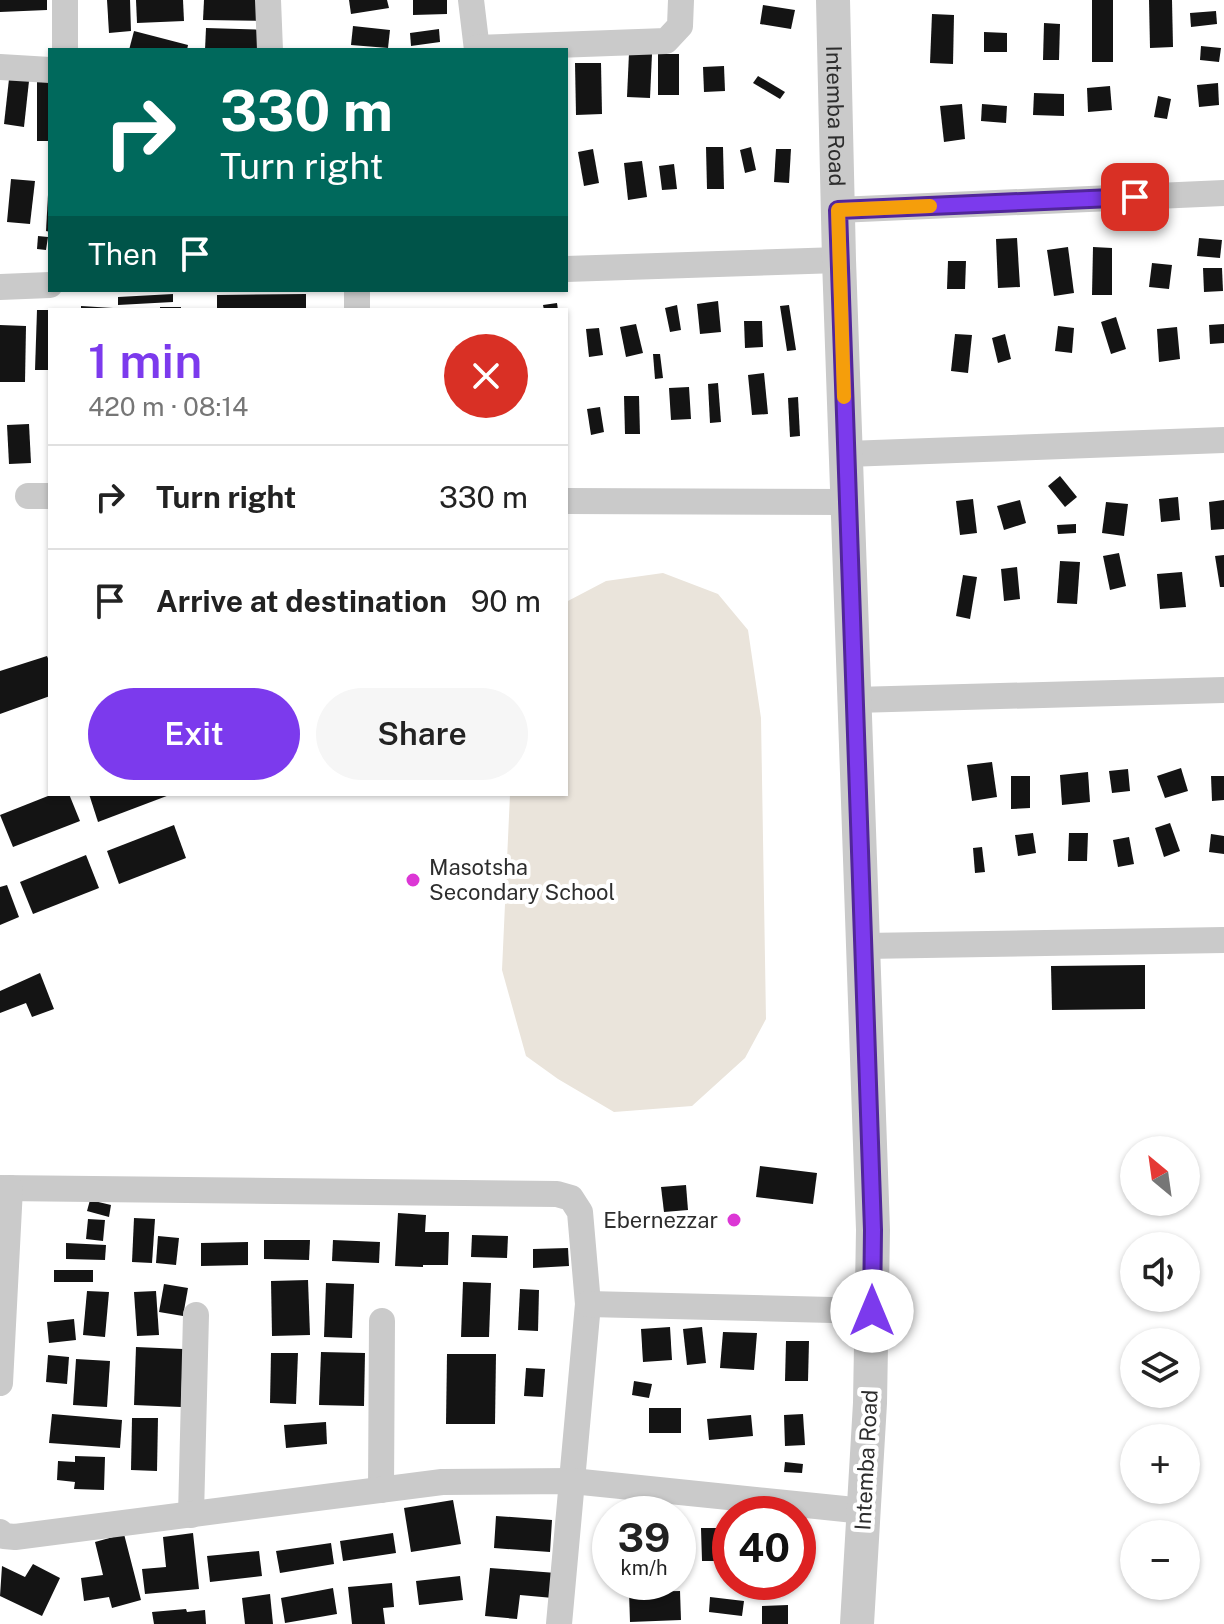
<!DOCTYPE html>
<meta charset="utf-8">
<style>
body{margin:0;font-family:"Public Sans",sans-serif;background:#f6f6f6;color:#222;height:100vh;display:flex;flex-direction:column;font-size:30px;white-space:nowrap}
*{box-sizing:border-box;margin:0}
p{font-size:26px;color:#767676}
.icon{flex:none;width:44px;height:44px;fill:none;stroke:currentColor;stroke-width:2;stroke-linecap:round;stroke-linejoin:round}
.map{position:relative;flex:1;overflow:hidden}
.details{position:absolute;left:48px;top:308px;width:520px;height:488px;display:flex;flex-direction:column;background:#fff;border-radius:0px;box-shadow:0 2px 6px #0004}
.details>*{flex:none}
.banner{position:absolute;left:48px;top:48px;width:520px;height:244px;border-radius:0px;box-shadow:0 2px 6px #0004;background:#00695c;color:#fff;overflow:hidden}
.needle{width:52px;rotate:331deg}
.controls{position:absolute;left:1120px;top:1136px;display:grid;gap:16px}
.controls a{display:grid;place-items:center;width:80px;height:80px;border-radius:50%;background:#fff;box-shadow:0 2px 6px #0004;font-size:40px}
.speed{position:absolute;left:592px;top:1496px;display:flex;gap:16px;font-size:40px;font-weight:700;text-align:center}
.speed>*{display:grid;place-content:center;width:104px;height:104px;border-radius:50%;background:#fff;box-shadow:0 2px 6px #0004;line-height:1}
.speed small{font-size:20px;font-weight:400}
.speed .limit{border:12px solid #d22;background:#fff;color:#111}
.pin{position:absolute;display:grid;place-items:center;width:68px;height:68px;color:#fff;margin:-34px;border-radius:16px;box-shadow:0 4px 12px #0006}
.me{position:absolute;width:88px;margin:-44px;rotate:0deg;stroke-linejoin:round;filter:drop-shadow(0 0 6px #0008)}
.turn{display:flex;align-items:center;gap:28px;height:168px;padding:0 40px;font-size:36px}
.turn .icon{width:104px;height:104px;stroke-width:2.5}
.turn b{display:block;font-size:56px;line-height:68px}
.then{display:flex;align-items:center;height:76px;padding:0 40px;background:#0003;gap:16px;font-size:30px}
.round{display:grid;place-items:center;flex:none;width:84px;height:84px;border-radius:42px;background:#f6f6f6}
.overview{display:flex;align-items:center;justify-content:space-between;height:136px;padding:0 40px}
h1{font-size:48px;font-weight:600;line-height:60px;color:#7c3aed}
.action{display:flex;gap:16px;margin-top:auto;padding:16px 40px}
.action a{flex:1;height:92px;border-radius:48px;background:#7c3aed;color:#fff;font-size:32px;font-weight:600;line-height:92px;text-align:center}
.action a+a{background:#f6f6f6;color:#222}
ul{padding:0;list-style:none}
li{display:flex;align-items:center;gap:24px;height:104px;padding:0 40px;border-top:2px solid #e0e0e0}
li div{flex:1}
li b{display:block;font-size:30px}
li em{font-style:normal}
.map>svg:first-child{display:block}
.grass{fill:#eae4db}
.building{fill:#141414}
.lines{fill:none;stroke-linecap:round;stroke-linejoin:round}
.minor{stroke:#cacaca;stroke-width:26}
.tertiary{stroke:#cacaca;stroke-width:34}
.route-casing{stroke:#51269a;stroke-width:20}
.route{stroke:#7c3aed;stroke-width:14}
.slow{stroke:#f59e0b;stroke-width:14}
.poi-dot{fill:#dc37d5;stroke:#fff;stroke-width:3}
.labels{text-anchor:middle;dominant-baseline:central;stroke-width:8;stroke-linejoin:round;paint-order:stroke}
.street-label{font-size:22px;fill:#2d2d2d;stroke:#fff}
.poi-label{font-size:22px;fill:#2d2d2d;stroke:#fff;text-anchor:start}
</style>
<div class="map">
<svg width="1224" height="1624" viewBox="0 0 1224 1624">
<rect width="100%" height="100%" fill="#fff"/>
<!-- grass -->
<polygon class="grass" points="663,573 718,594 748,630 761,718 766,1019 745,1058 692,1106 614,1112 558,1079 526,1056 502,970 510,794 566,794 566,602 606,581"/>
<!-- building -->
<g class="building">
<polygon points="0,0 47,0 47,10 0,12"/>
<polygon points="107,0 130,0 131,31 109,33"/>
<polygon points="136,0 183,0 184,21 137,23"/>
<polygon points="204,0 265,0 264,21 203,20"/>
<polygon points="349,0 387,0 389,8 351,14"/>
<polygon points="413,0 447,0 447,14 413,15"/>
<rect x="1092" y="0" width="21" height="62"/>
<polygon points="1149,0 1172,0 1173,47 1150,48"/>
<polygon points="763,5 795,10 791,29 760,24"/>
<polygon points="1216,11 1217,24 1191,27 1190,13"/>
<polygon points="932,14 954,15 953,64 930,63"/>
<polygon points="1044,23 1060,24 1059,60 1043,60"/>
<polygon points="353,26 390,30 388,48 351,45"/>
<polygon points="206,28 269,30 268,50 205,50"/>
<polygon points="439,29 440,42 411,46 410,33"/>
<polygon points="134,31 188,45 187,50 129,50"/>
<polygon points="984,32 1007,33 1007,52 984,52"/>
<polygon points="1201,46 1221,48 1219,62 1200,60"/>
<polygon points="629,53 652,54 650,98 627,97"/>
<rect x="658" y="54" width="21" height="41"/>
<polygon points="575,63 601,63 602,114 576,115"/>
<polygon points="724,66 725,91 704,92 703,67"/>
<polygon points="50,72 50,141 37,141 37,73"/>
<polygon points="758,76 785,92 780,99 753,83"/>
<polygon points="9,79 29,81 24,127 4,124"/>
<polygon points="1218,83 1219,105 1199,107 1197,85"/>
<polygon points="1110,86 1112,110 1088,112 1087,88"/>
<polygon points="1034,93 1064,94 1064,116 1033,115"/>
<polygon points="1158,96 1171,99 1167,119 1154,117"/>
<polygon points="962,104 965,139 944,142 940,106"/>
<polygon points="982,104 1007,106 1006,123 981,121"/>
<polygon points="706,147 723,147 724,189 707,189"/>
<polygon points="751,147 756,170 745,173 740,150"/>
<polygon points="593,149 599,183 584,186 578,152"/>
<polygon points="776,149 791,149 789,183 774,182"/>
<polygon points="642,161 647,197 628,200 624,163"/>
<polygon points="674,164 677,189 662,190 659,166"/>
<polygon points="11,179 35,181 30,224 7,222"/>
<polygon points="48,195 50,195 50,232 46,231"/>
<polygon points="38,236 48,237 46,250 37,249"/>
<polygon points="1017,238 1020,287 998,288 996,239"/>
<polygon points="1199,238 1222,240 1220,258 1197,256"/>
<polygon points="1068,247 1074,293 1054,296 1047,250"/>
<polygon points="1093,247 1112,248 1112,295 1092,295"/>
<polygon points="948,261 966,261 965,289 947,289"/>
<polygon points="1152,263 1172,265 1169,289 1149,287"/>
<polygon points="1203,268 1222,268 1223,291 1204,292"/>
<polygon points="173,294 173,302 118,305 118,297"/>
<polygon points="306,294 306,309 217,309 217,295"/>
<polygon points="718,301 721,332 700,334 697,304"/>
<polygon points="557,303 558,310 544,310 543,305"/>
<polygon points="677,305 681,330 670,332 665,308"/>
<polygon points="789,305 796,350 787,351 780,306"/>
<polygon points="81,306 113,308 113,310 81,310"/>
<rect x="160" y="307" width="21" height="3"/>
<polygon points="37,310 50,310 50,370 35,370"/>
<polygon points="1116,317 1126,349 1111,354 1101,322"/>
<polygon points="744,321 762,321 763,347 745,348"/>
<polygon points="636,324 643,353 626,357 620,327"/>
<polygon points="1224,324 1224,343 1210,344 1209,325"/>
<polygon points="0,325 26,326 25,382 0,382"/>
<polygon points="1058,326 1074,328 1072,353 1055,351"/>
<polygon points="1177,327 1180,359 1159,362 1157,329"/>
<polygon points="599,328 603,355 589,357 586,329"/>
<polygon points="955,334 972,335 968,373 951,371"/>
<polygon points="1005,334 1011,359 998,363 992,338"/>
<polygon points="653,354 660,354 663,378 655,379"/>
<polygon points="764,373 768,414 752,415 748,375"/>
<polygon points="718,383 721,422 710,423 708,384"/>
<polygon points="689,387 691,419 671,420 669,388"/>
<polygon points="624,396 639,396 640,434 625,434"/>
<polygon points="798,397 800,436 790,437 788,398"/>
<polygon points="600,407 604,432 591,435 587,409"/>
<polygon points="29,424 31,463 9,464 7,425"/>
<polygon points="1060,476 1077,497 1065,507 1048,486"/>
<polygon points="1178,497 1180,520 1161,522 1159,499"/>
<polygon points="973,499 977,533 960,535 956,501"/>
<polygon points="1020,500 1026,523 1004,530 997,506"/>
<polygon points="1224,500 1224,529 1211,530 1209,502"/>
<polygon points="1106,502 1128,504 1124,536 1102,533"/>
<polygon points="1076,524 1076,533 1058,534 1057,525"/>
<polygon points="1119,553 1126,586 1110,590 1103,556"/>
<polygon points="1224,555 1224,587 1220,587 1215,556"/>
<polygon points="1060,561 1080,562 1077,604 1057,603"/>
<polygon points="1017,567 1020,599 1004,601 1001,569"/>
<polygon points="1182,572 1186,607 1160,609 1157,574"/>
<polygon points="963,575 977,577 970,619 956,616"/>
<polygon points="47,656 50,663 50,696 0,714 0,671"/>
<polygon points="992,762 997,797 972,801 967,765"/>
<polygon points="1181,768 1188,791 1165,798 1157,776"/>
<polygon points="1128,769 1130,791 1112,793 1109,771"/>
<polygon points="1088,772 1090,802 1062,805 1060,775"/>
<polygon points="1011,776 1030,776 1030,808 1011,809"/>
<polygon points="1211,776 1224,776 1224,800 1212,801"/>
<polygon points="53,794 69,794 80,821 13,847 0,815"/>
<polygon points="89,794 172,794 98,822"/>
<polygon points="1170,823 1180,851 1164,857 1155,828"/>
<polygon points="174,825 186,858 119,884 107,851"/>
<polygon points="1033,833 1036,853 1018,856 1015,835"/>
<polygon points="1069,833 1088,833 1087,861 1068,861"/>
<polygon points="1211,834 1224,836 1224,854 1209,852"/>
<polygon points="1129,837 1134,864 1118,867 1113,840"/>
<polygon points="982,847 985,872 975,873 973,848"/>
<polygon points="86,855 99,888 33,914 20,882"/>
<polygon points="7,885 19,917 0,925 0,887"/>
<polygon points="1145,965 1145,1009 1052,1010 1051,966"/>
<polygon points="40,973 54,1009 32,1017 26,1003 0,1013 0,991"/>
<polygon points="760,1166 817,1173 813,1204 756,1197"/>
<polygon points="686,1185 688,1210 664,1212 661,1187"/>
<polygon points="90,1200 111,1205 109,1217 87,1211"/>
<polygon points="398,1213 426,1215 425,1232 449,1232 448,1265 423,1265 423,1267 395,1266"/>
<polygon points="134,1218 155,1219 152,1263 132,1262"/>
<polygon points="88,1219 105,1220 103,1241 86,1239"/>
<polygon points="472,1235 508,1236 507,1258 471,1257"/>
<polygon points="158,1236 179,1238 176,1265 156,1263"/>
<polygon points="264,1240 310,1240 309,1260 264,1259"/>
<polygon points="333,1240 380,1242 379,1263 332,1261"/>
<polygon points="248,1242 248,1265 201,1266 201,1243"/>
<polygon points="66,1243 106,1245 105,1260 66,1259"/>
<polygon points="568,1248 569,1266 533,1268 533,1249"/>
<rect x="54" y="1270" width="39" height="12"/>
<polygon points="308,1280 310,1335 272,1336 271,1281"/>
<polygon points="463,1282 491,1283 489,1337 461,1337"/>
<polygon points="326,1283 354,1284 352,1338 324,1337"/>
<polygon points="164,1284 188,1288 183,1316 159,1312"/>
<polygon points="520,1289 539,1290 538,1331 518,1330"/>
<polygon points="87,1291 109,1292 105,1337 83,1335"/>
<polygon points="156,1291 159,1335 137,1336 134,1292"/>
<polygon points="74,1319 76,1340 49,1343 47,1322"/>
<polygon points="670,1327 672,1360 643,1362 641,1329"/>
<polygon points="702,1327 706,1363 687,1365 683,1329"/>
<polygon points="723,1332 757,1333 754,1370 720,1368"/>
<polygon points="786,1341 809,1341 808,1381 785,1381"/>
<polygon points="136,1347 183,1349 181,1407 134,1405"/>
<polygon points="321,1352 365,1353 364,1406 319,1405"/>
<polygon points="271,1353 298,1353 296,1404 270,1403"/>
<polygon points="447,1354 496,1354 495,1424 446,1424"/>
<polygon points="48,1355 69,1357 67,1384 46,1382"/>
<polygon points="76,1359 110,1361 107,1407 73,1405"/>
<polygon points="526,1368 545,1369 543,1397 524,1396"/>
<polygon points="634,1381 652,1384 649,1398 632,1395"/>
<rect x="649" y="1408" width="32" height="25"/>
<polygon points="52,1414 122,1420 120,1448 49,1443"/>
<polygon points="803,1414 805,1445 785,1446 784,1415"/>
<polygon points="751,1415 753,1436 709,1440 707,1419"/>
<polygon points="132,1418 158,1418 157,1471 131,1470"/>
<polygon points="326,1422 327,1444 286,1448 284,1425"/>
<polygon points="75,1456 105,1457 104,1490 74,1489 75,1482 57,1480 58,1461 75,1462"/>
<polygon points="785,1462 803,1464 802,1473 784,1472"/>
<polygon points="453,1500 461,1544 411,1552 404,1508"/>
<polygon points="496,1516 552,1520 550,1552 494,1548"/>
<polygon points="701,1528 730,1528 730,1561 702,1561"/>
<polygon points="798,1528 808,1529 805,1569 798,1568"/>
<polygon points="678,1529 685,1530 682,1562 678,1562"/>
<polygon points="193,1533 199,1589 145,1594 142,1569 166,1567 163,1537"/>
<polygon points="393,1533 396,1553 343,1561 340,1541"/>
<polygon points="124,1534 141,1600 112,1608 109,1597 84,1601 81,1578 103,1575 95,1542"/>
<polygon points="331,1543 334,1564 280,1573 276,1551"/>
<polygon points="259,1551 262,1576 210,1582 207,1556"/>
<polygon points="33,1564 60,1578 42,1616 0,1596 2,1566 25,1577"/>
<polygon points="490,1568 556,1573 553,1598 520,1595 517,1619 485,1616"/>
<polygon points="460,1576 463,1600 419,1605 416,1581"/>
<polygon points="392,1583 394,1607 383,1608 385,1624 352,1624 348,1587"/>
<polygon points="333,1588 337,1614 285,1623 281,1598"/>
<polygon points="680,1591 681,1620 630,1622 629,1592"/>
<polygon points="270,1594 273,1624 245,1624 242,1598"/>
<polygon points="710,1597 744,1601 742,1616 709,1612"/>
<polygon points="788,1605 788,1624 762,1624 762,1606"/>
<polygon points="186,1609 187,1612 205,1610 206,1624 154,1624 152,1612"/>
</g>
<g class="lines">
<!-- minor -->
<g class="minor">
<polyline points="65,0 65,50"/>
<polyline points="268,0 270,50"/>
<polyline points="471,0 477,50"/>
<polyline points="477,48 666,41 680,26 681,0"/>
<polyline points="0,67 50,70"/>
<polyline points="838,210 1224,193"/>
<polyline points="566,269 839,260"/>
<polyline points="0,287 50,285"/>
<polyline points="357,290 357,310"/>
<polyline points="847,454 1224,440"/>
<polyline points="28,496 50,496"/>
<polyline points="566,501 849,502"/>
<polyline points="855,700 1224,690"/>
<polyline points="864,946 1224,940"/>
<polyline points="0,1188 557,1194 571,1198 580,1212 588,1304 559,1624"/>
<polyline points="588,1304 872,1311"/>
<polyline points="0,1383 10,1188"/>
<polyline points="381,1490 382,1321"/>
<polyline points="191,1515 196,1315"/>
<polyline points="0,1532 4,1536 15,1537 442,1482 572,1481 864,1511"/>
</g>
<!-- tertiary -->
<path class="tertiary" id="s1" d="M833,0L839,260L873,1230L870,1403L857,1624"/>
</g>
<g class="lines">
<defs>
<polyline id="route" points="872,1311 873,1230 838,210 1135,197"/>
</defs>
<!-- route casing -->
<use href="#route" class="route-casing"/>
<!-- route -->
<use href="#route" class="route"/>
<!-- slow -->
<polyline class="slow" points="844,397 838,210 930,206"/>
</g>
<!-- markers -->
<g class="poi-dot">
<circle cx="413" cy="880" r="8"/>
<circle cx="734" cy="1220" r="8"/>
</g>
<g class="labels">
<!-- street labels -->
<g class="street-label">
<text stroke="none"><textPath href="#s1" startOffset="116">Intemba Road</textPath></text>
<text transform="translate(866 1460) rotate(-87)">Intemba Road</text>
</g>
<!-- poi labels -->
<g class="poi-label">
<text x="429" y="867">Masotsha<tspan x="429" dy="25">Secondary School</tspan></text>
<text x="718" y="1220" text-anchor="end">Ebernezzar</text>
</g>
</g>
</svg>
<div class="controls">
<a><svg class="needle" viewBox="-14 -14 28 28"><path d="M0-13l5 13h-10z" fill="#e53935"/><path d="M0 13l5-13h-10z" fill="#767676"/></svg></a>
<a><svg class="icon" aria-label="sound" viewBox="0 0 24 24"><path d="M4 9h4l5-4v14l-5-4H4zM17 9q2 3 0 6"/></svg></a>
<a><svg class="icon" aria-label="layers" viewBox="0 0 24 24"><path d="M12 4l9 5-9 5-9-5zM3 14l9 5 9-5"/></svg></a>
<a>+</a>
<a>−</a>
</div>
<div class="speed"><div>39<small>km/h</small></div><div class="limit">40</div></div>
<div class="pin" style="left:1135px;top:197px;background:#d93025"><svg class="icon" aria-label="arrive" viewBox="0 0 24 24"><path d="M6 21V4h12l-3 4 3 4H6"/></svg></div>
<svg class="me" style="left:872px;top:1311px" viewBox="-20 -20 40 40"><circle r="19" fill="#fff"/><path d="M0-13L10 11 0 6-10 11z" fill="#7c3aed"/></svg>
<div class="banner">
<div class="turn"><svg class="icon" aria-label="right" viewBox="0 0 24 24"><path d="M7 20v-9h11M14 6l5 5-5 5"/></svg><div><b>330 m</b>Turn right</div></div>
<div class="then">Then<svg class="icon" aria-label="arrive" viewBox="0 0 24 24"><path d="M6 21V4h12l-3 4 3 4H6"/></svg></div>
</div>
<section class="details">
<div class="overview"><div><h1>1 min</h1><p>420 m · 08:14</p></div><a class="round" style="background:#d93025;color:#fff"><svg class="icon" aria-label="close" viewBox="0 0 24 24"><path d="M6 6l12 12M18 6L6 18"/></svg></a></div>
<ul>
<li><svg class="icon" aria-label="right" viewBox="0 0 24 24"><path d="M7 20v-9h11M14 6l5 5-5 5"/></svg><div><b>Turn right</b></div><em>330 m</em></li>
<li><svg class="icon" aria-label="arrive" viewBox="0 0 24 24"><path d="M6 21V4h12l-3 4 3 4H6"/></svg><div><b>Arrive at destination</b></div><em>90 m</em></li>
</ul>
<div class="action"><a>Exit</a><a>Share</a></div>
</section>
</div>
